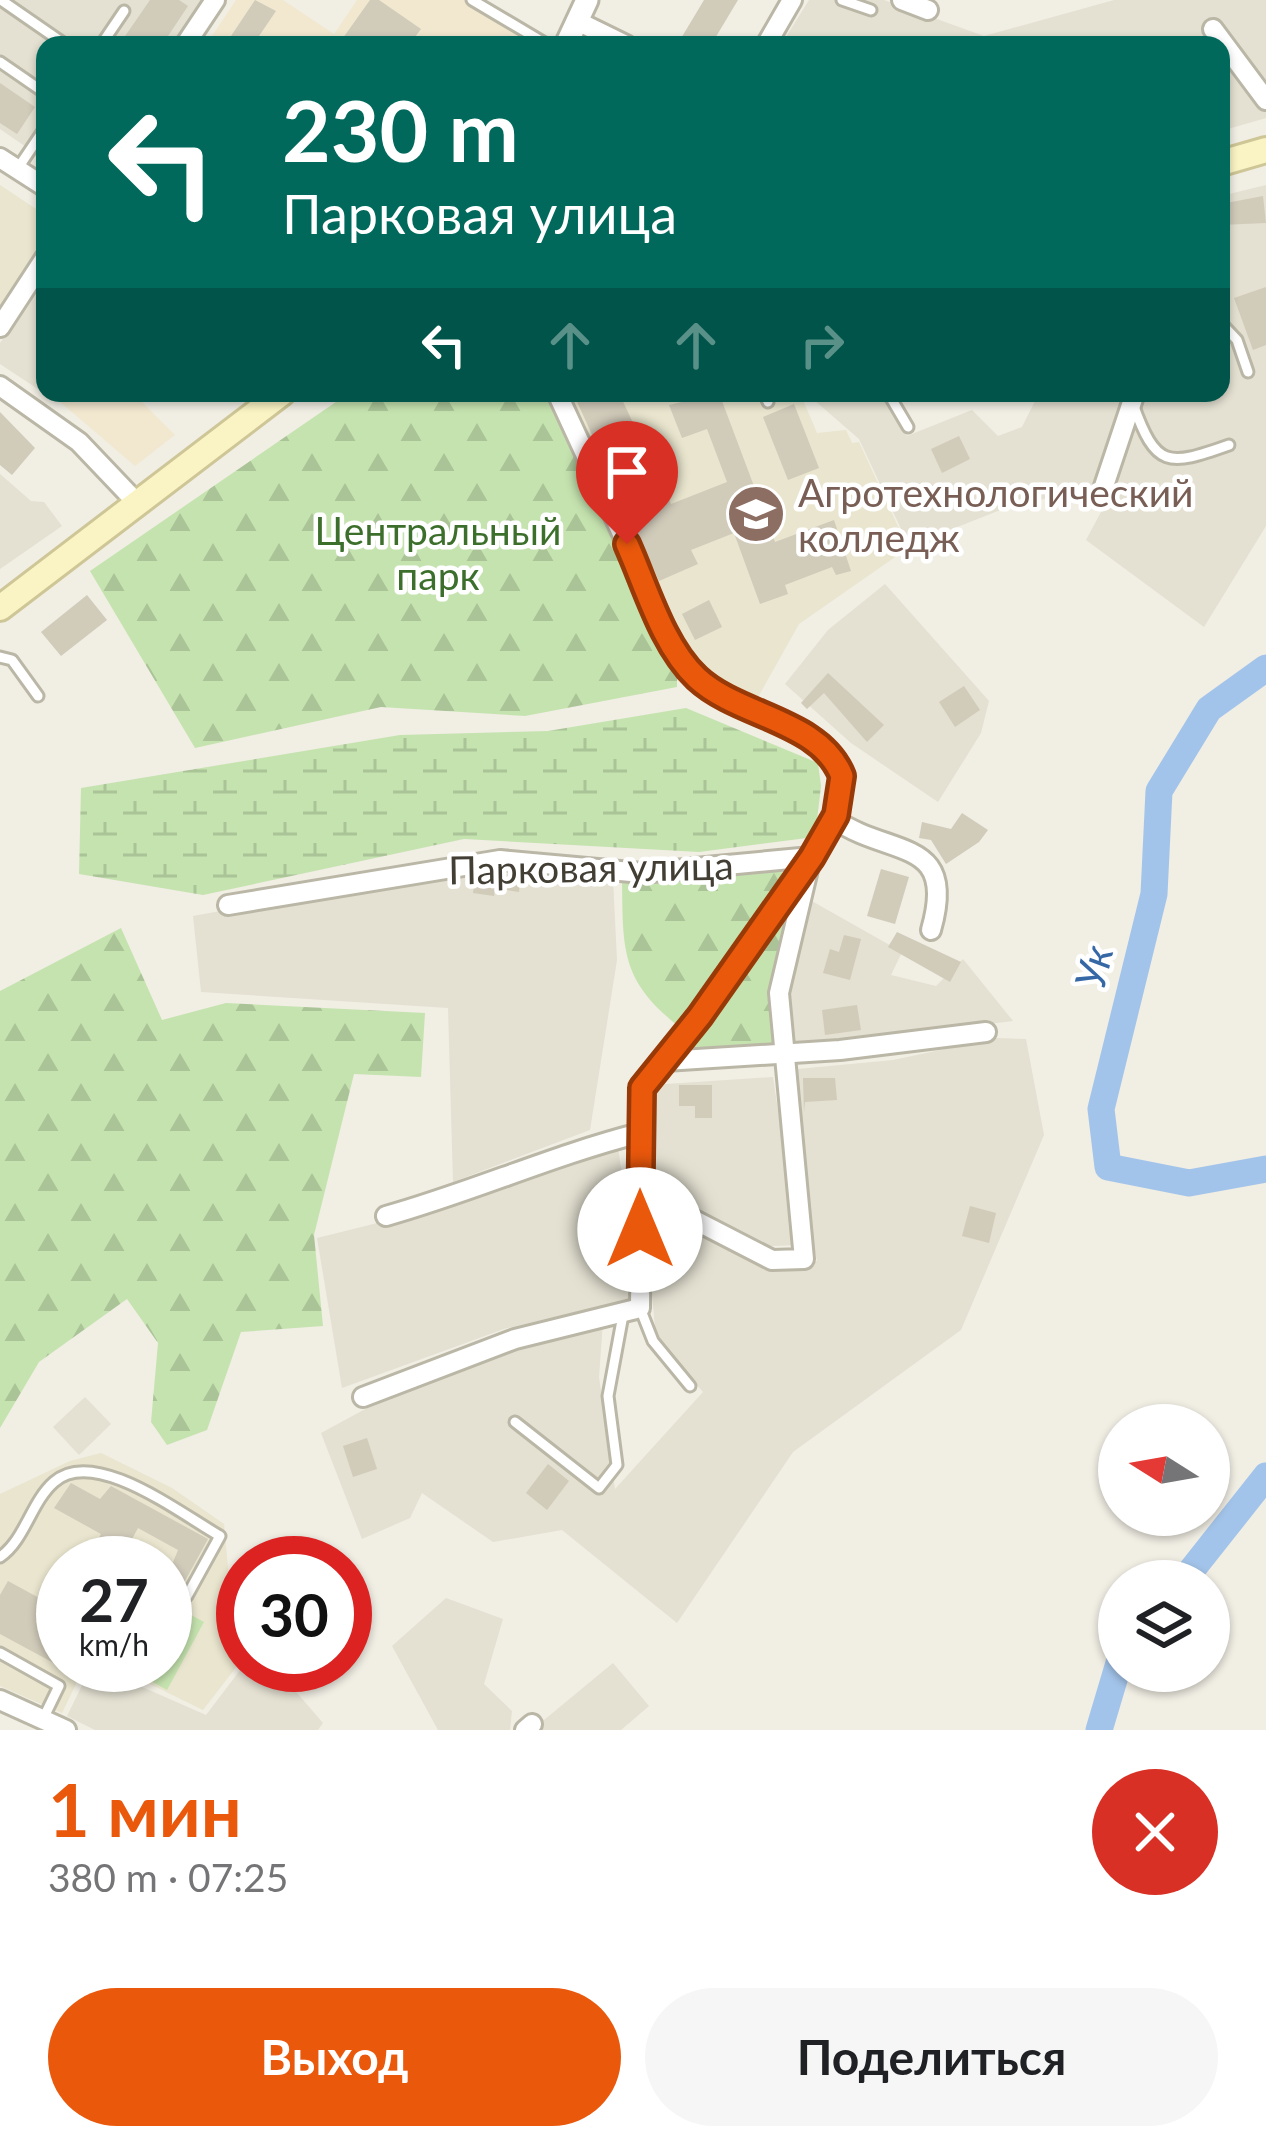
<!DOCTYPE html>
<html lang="ru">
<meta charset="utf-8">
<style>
body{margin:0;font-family:Lato,sans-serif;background:#f6f6f6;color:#202124;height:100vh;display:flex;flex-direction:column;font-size:45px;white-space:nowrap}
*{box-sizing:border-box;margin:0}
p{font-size:39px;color:#757577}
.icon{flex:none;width:66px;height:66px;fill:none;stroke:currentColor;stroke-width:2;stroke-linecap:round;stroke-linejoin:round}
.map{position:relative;height:1730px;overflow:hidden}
.panel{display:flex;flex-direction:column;background:#fff;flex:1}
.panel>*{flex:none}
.top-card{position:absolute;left:36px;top:36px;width:1194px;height:366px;border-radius:24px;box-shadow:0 3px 9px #0004;background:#00695c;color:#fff;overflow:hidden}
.needle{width:78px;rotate:281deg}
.tools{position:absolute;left:1098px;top:1404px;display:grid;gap:24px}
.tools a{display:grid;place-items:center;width:132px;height:132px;border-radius:50%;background:#fff;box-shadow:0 3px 9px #0004;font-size:60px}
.speed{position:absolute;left:36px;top:1536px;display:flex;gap:24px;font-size:60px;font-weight:700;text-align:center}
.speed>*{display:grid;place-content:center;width:156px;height:156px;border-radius:50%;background:#fff;box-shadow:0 3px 9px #0004;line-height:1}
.speed small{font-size:30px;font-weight:400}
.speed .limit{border:18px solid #d22;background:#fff;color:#111}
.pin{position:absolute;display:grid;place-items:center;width:102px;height:102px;color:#fff;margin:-123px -51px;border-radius:50% 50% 50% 0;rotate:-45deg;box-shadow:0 0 12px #0007}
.pin .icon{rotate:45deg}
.me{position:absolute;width:132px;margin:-66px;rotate:0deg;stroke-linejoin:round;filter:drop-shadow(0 0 9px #0008)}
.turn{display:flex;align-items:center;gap:42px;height:252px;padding:0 48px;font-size:54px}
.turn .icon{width:156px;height:156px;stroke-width:2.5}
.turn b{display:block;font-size:84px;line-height:102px}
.lanes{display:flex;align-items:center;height:114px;padding:0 48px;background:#0003;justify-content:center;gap:60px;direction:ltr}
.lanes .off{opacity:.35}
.round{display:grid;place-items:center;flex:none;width:126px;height:126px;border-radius:63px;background:#f6f6f6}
.summary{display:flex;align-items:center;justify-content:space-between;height:204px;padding:0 48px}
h1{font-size:72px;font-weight:700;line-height:90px;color:#ea580c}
.primary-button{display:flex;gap:24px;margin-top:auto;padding:24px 48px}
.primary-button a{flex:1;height:138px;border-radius:72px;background:#ea580c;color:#fff;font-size:48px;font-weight:700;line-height:138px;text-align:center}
.primary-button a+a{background:#f6f6f6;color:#202124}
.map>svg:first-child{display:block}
.residential{fill:#e4e1d2}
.commercial{fill:#f2e8d0}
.education{fill:#e9e5ce}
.forest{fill:url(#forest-firs)}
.wetland{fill:url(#wetland-marsh)}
.pitch{fill:#c5e3af}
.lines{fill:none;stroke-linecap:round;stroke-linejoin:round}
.river{stroke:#a3c4ea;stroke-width:27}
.building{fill:#d1cbba}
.service-casing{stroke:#bbb7a7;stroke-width:15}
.minor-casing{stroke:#bbb7a7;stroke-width:24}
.tertiary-casing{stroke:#bbb7a7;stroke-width:27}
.secondary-casing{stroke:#cec696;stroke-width:30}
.service{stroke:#fff;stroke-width:9}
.minor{stroke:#fff;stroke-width:18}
.tertiary{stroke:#fff;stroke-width:21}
.secondary{stroke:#faf4c4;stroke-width:24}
.route-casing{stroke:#983908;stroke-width:30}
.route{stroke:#ea580c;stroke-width:21}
.labels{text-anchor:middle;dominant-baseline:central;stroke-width:9;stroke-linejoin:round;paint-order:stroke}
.education-label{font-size:39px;fill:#785e54;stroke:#fff;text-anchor:start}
.park-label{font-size:39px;fill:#3d6f2c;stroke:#fff}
.street-label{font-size:39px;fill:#423e34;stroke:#fff}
.water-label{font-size:42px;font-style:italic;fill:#3668a6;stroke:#fff}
</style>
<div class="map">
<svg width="1266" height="1730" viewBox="0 0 1266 1730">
<defs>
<pattern id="forest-firs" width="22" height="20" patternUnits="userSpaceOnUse" patternTransform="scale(3)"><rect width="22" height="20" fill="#c5e3af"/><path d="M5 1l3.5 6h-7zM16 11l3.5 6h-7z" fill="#aac497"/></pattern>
<pattern id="wetland-marsh" width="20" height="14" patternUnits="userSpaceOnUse" patternTransform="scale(3)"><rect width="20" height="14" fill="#c5e3af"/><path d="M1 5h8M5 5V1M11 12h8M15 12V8" fill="none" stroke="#aac497"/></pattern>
</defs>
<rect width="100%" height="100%" fill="#f1eee4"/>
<!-- residential -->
<g class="residential">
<polygon points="0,0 206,0 175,45 45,45 45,160 0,129"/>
<polygon points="809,0 884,0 984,36 1114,0 1266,0 1266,118 1221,131 1221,45 781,45"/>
<polygon points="1266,185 1266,526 1204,627 1086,540 1115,486 1142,393 1221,393 1221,196"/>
<polygon points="45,281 45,393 52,393 50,397 0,364 0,343"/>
<polygon points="806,393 881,393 907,436 972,410 998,436 1022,427 1039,393 1129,393 1097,486 1003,509 909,546 859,439"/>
<polygon points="0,474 31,501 44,502 62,526 0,569"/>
<polygon points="885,584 989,701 981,733 938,802 851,743 785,684 828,630"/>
<polygon points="473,865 613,879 617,960 590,1130 453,1182 448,1008 201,992 193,916"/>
<polygon points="810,900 902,952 891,975 936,986 963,959 1013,1021 787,1049 783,995"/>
<polygon points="997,1038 1026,1039 1044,1135 961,1330 793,1452 677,1623 562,1530 493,1542 422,1493 410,1518 362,1539 321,1433 419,1380 556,1332 603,1322 599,1377 615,1489 703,1392 656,1340 644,1199 771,1264 817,1261 797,1166 787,1070 893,1060"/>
<polygon points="773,1077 798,1245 753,1247 650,1191 651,1085"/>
<polygon points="618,1148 631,1234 631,1299 504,1329 342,1388 317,1238 470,1200 548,1162"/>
<polygon points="85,1397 111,1424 79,1455 53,1427"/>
<polygon points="446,1598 503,1619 484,1684 512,1711 510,1730 438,1730 392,1646"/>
<polygon points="613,1663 649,1706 621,1730 532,1730"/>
<polygon points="92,1665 206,1715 244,1665 273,1665 323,1723 318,1730 95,1730 67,1716"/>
</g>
<!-- commercial -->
<g class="commercial">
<polygon points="236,0 283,0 334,34 357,0 467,0 539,45 206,45"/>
<polygon points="133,393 175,435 135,466 52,395"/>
</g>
<!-- education -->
<g class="education">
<polygon points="0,185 45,215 45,249 0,316"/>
<polygon points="565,393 800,393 817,433 846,430 852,443 859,442 908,548 799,624 757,699 716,679 690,656"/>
<polygon points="101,1453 172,1488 224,1524 237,1666 203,1710 111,1665 165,1665 165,1563 63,1563 63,1665 85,1665 62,1713 0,1686 0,1494 70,1461"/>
</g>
<!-- forest -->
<g class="forest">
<polygon points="349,393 551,393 677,674 677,687 525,716 381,707 195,748 90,571"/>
<path d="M773,864L786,876L682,1029C620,981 623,951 622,877Z"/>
<polygon points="797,888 777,1051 695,1053 689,1039"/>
<polygon points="121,928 162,1020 226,1003 425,1013 421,1077 354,1074 314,1235 323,1326 241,1332 207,1430 167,1445 151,1422 158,1343 127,1299 39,1362 0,1428 0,991"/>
</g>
<!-- wetland -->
<polygon class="wetland" points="686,708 818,763 821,786 815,837 699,852 464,839 203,895 79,874 81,788 400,735 548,731"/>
<!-- pitch -->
<polygon class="pitch" points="165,1601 204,1622 167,1690 122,1665 165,1665"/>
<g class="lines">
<!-- river -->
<g class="river">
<polyline points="1266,668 1209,709 1159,791 1154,894 1101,1109 1108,1167 1189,1183 1266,1169"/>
<polyline points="1183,1581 1266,1476"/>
<polyline points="1099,1730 1119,1663"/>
</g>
</g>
<!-- building -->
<g class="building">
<polygon points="150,0 179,0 188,6 162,45 119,45"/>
<polygon points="255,0 276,11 253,45 225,45"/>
<polygon points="370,0 379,0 421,29 409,45 338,45"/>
<polygon points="704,0 738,0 711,45 677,45"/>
<polygon points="0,83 35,107 17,134 0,123"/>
<polygon points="1263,196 1266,223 1221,225 1221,204"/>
<polygon points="1266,287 1266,345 1253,350 1234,298"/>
<polygon points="573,393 619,393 671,504 727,482 707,429 682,438 669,405 719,393 775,542 834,520 851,571 836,575 832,567 785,585 788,594 760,604 734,533 691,550 698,564 659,581"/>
<polygon points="794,404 819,468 788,480 763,417"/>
<polygon points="0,412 35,448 12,475 0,465"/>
<polygon points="959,436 970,459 942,473 931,449"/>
<polygon points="87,595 107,620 61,656 41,632"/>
<polygon points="709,600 722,627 695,640 682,614"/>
<polygon points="828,673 884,725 867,742 824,693 807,709 801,703"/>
<polygon points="964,686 980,710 955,727 939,702"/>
<polygon points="962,813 988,830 979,842 946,864 931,840 919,838 922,822 951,829"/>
<polygon points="881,869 909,877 895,924 867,916"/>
<polygon points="505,874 521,875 519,892 495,888 494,896 473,893 475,878"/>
<polygon points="897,932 961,962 950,982 888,947"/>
<polygon points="844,935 861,939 850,980 823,973 830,949 839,952"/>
<polygon points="857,1005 861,1030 825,1035 822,1010"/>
<polygon points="803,1078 835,1078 837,1100 805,1102 804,1113"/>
<polygon points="679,1085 712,1085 712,1118 695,1118 695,1106 679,1106"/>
<polygon points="970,1206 996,1213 989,1243 962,1236"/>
<polygon points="367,1438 377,1469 353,1477 343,1446"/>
<polygon points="548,1464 569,1481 547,1510 526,1493"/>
<polygon points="71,1483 100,1499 111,1486 208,1539 180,1590 165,1582 178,1550 138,1528 119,1563 85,1563 101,1534 54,1508"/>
<polygon points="8,1581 63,1611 63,1668 0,1634 0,1595"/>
</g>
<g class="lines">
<defs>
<g id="service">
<polyline points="1,0 66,45"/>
<polyline points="472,0 548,45"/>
<polyline points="842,0 871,10"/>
<polyline points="101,45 124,11"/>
<polyline points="0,62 45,93"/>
<polyline points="18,168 45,128"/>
<polyline points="1221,323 1237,340 1248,372"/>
<polyline points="764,393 768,402"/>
<polyline points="888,393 908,427"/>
<path d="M1133,404C1156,468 1167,467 1229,445"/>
<polyline points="0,657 12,660 38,696"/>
<polyline points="640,1308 653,1341 690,1386"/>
<polyline points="515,1422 599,1488 617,1465 608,1396 623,1315"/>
<path d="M0,1557C25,1540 31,1502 54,1482C94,1446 181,1514 220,1536L187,1596"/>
<polyline points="0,1653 59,1686 43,1719"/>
</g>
<g id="minor">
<polyline points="902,0 928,10"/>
<polyline points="577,21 626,45"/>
<polyline points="1213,29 1266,100"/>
<polyline points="185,45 215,0"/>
<polyline points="766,45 792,0"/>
<polyline points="0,158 45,187"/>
<polyline points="0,327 45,258"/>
<polyline points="0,386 79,442 138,504"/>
<polyline points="1104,486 1135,393"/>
<path d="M834,819C890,858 958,836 931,930"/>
<polyline points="228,905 500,860 642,873 811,857 779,993 804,1259 772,1260 640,1192"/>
<polyline points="665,1061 840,1050 986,1032"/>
<path d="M386,1216C472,1192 553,1155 640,1133"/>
<polyline points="363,1397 515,1339 640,1308 642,1088 700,1016 811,857 836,815 842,776 822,744 720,695 679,657 557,393"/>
<polyline points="0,1700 66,1730"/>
<polyline points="525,1730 532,1724"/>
</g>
<polyline id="tertiary" points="566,45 587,0"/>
<g id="secondary">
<polyline points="1221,163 1266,150"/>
<polyline points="0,608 282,393"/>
</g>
</defs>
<!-- service casing -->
<use href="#service" class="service-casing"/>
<!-- minor casing -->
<use href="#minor" class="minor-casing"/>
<!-- tertiary casing -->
<use href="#tertiary" class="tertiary-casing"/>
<!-- secondary casing -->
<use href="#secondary" class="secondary-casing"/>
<!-- service -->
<use href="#service" class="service"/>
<!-- minor -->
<use href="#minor" class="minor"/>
<!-- tertiary -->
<use href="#tertiary" class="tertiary"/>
<!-- secondary -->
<use href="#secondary" class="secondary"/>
</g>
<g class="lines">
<defs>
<path id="route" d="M627,544C646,586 662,645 697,678C739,717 820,720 842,776L836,815L812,857L700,1016L642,1088L640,1230"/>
</defs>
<!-- route casing -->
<use href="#route" class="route-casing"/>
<!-- route -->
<use href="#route" class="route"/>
</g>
<!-- icons -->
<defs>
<symbol id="university-disc" viewBox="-11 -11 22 22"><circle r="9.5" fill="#8d6e63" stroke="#fff"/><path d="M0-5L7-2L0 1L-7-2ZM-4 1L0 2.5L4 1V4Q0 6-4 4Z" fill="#fff"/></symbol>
</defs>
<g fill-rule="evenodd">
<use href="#university-disc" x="723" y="481" width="66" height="66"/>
</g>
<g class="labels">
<!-- education labels -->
<g class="education-label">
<text x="798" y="492">Агротехнологический<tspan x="798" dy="45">колледж</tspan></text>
</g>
<!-- park labels -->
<g class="park-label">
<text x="438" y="530">Центральный<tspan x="438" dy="45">парк</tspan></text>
</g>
<!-- street labels -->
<g class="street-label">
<text transform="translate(591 867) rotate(-1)">Парковая улица</text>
</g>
<!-- water labels -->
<g class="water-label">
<text transform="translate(1093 967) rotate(-76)">Ук</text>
</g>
</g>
</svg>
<div class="tools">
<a><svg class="needle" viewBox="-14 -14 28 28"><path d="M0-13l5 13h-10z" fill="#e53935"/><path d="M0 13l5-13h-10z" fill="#757577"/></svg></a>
<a><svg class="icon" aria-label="layers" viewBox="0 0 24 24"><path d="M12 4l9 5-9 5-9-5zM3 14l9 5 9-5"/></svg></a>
</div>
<div class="speed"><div>27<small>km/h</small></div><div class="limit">30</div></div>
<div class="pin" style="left:627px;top:544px;background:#d93025"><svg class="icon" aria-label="arrive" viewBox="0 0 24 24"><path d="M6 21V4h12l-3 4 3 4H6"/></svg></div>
<svg class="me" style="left:640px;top:1230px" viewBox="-20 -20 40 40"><circle r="19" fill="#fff"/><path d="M0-13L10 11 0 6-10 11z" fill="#ea580c"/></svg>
<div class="top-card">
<div class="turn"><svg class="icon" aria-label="left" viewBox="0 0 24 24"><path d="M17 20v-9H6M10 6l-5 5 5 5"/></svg><div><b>230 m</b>Парковая улица</div></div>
<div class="lanes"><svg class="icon" aria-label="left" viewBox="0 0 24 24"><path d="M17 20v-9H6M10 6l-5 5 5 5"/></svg><svg class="icon off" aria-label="ahead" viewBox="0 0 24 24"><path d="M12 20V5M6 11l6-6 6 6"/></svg><svg class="icon off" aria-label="ahead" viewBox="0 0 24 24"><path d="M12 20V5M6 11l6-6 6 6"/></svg><svg class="icon off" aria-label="right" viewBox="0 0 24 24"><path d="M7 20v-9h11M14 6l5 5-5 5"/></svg></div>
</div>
</div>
<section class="panel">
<div class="summary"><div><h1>1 мин</h1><p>380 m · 07:25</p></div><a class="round" style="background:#d93025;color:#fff"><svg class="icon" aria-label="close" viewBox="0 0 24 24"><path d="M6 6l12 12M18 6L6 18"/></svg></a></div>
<div class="primary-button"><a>Выход</a><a>Поделиться</a></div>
</section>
